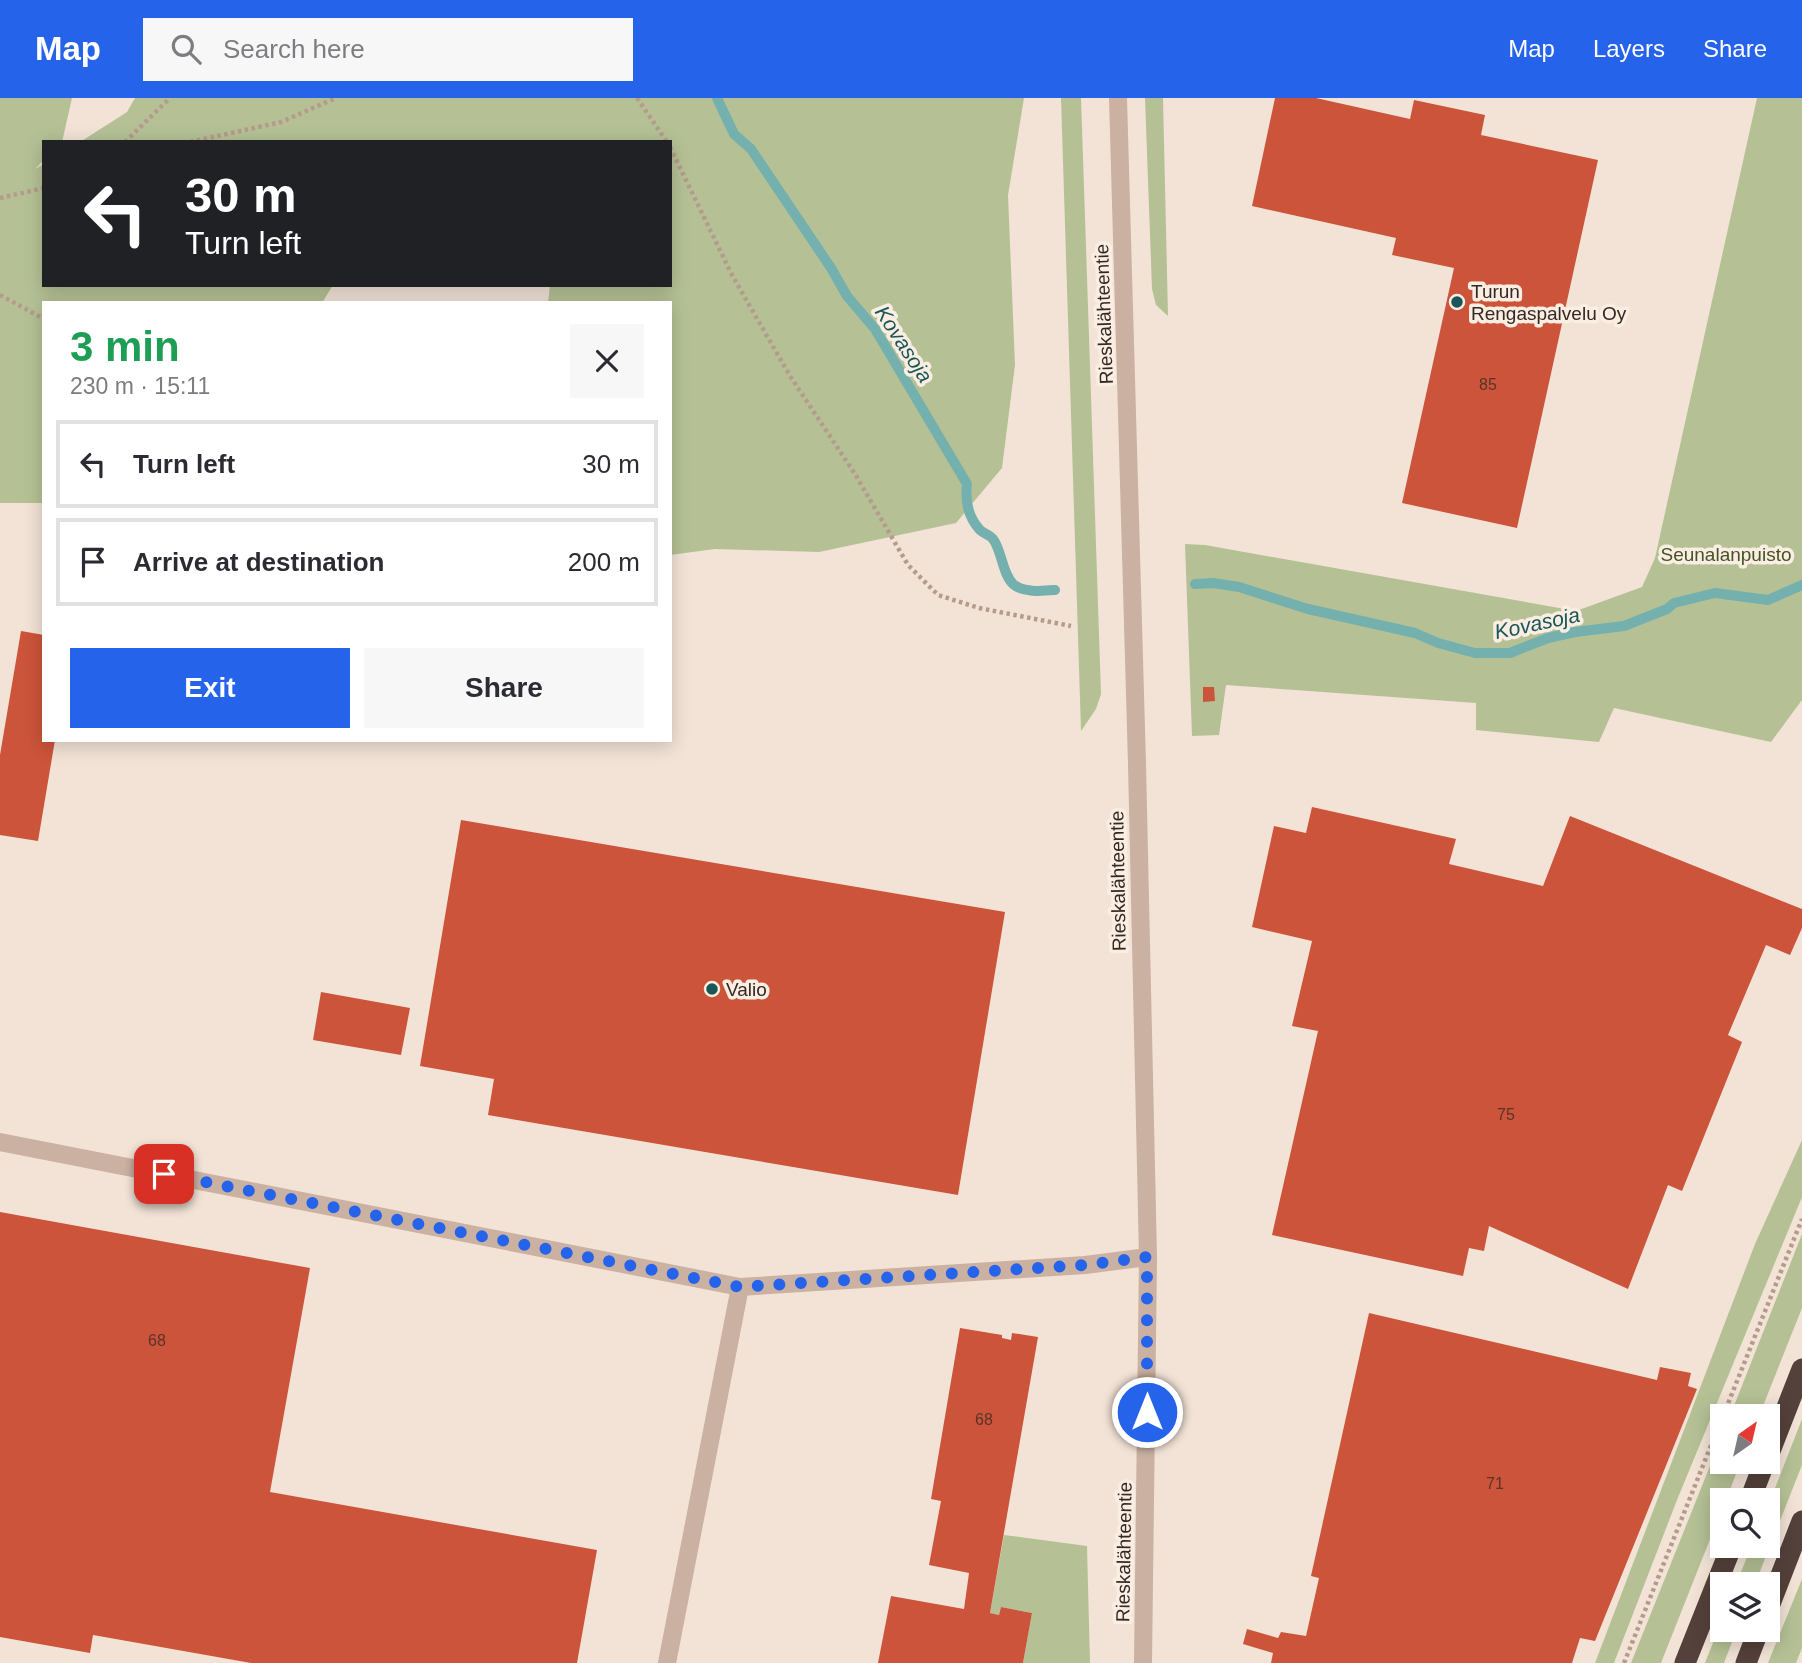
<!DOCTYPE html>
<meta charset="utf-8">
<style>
body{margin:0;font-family:Helvetica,sans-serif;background:#f7f7f7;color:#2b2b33;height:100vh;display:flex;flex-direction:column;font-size:26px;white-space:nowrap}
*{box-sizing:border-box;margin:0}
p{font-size:23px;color:#7c7c81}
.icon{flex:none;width:38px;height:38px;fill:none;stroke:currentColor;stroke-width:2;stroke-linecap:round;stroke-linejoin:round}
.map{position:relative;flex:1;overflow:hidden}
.drawer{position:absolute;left:42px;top:203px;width:630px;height:441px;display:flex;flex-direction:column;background:#fff;border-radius:0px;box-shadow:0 4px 18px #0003}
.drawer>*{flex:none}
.banner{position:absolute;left:42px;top:42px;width:630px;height:147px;border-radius:0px;box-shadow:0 4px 18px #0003;background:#202124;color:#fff;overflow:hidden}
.needle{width:46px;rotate:34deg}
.controls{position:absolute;left:1710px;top:1306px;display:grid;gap:14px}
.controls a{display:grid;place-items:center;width:70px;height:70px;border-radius:0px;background:#fff;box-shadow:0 4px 18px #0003;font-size:35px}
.pin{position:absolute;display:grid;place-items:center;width:60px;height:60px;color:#fff;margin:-30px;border-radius:14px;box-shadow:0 4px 10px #0006}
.me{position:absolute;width:77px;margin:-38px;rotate:0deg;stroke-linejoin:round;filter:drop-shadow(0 0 5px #0008)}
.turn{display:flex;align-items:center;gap:24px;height:147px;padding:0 28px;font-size:32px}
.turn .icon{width:91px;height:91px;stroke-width:2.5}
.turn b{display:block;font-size:49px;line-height:60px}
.round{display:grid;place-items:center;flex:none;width:74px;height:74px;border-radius:0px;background:#f7f7f7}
.overview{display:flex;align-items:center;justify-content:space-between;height:119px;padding:0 28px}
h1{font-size:42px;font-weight:800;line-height:52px;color:#1e9e55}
.cta{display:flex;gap:14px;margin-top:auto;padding:14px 28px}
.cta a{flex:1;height:80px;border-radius:0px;background:#2563eb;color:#fff;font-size:28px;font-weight:800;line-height:80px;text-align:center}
.cta a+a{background:#f7f7f7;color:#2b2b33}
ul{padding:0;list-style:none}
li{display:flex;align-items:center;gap:21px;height:88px;margin:0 14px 10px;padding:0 14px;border:4px solid #e1e1e2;border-radius:0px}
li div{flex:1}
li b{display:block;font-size:26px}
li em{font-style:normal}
header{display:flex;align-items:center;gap:42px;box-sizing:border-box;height:98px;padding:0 35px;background:#2563eb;color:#fff}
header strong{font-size:33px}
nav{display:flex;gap:38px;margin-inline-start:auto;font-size:24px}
.search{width:490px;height:63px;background:#f7f7f7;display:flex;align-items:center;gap:18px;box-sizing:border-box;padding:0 24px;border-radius:0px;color:#7c7c81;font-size:26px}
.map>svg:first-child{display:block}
.green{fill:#b5c195}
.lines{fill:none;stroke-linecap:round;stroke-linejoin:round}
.stream{stroke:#74b0ae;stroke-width:10}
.building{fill:#cc543a}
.path{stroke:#b59b8c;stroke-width:4.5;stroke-dasharray:3.5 3.5;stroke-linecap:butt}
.minor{stroke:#cab1a2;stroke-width:18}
.highway{stroke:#55413b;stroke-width:21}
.route{stroke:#2563eb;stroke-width:12;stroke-dasharray:0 21.6}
.poi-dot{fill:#195657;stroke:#faede2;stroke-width:2.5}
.labels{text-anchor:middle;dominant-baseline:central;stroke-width:7;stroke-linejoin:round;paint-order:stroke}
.number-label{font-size:16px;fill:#5a332a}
.poi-label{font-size:19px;fill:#342824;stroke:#faede2;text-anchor:start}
.street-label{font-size:19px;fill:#342824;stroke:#faede2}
.park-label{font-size:19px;fill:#465327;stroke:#faede2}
.water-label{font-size:21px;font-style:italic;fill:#195657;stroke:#faede2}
</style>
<header>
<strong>Map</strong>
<div class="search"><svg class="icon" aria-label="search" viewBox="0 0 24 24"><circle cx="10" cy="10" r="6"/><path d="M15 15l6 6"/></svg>Search here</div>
<nav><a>Map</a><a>Layers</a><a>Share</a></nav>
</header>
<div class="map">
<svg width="1802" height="1565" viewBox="0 0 1802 1565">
<rect width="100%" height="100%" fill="#f2e3d6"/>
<!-- green -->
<g class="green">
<polygon points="0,0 72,0 62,44 44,44 44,62 35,71 44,66 44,187 333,187 322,205 44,205 44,405 0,405"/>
<polygon points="135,0 1024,0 1008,97 1015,267 1002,370 956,425 819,454 715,451 670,457 670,205 548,205 550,187 670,187 670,44 80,44 127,14"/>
<polygon points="1061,0 1081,0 1101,596 1096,611 1081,633"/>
<polygon points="1145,0 1163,0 1168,218 1156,207 1152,191"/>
<polygon points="1757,0 1802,0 1802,602 1771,644 1614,610 1599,644 1476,632 1476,605 1226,587 1219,637 1192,638 1185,446 1205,447 1576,513 1642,489 1655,460"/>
<polygon points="1802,1042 1802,1099 1677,1402 1614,1565 1595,1565 1755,1146"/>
<polygon points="1802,1136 1802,1210 1759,1318 1730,1318"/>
<polygon points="1802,1321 1802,1367 1755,1486 1736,1486 1752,1447 1768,1447 1768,1408"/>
<polygon points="1722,1338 1722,1363 1741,1363 1726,1402 1722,1402 1722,1411 1661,1565 1631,1565"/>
<polygon points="1004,1437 1087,1448 1090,1565 1023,1565 1032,1515 1001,1509 999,1517 990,1515"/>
<polygon points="1802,1481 1802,1550 1796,1565 1768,1565"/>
<polygon points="1722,1522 1722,1531 1737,1531 1724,1565 1705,1565"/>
</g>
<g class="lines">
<!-- stream -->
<g class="stream">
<path d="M717,0L734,36L751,51L831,170L847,198L875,231L967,386C965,402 968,419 980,432C983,435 990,437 993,441C1002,453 1002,475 1013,486C1023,495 1043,493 1055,492"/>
<polyline points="1195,486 1213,485 1239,489 1308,511 1415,535 1438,545 1475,555 1510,555 1548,540 1575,534 1624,528 1667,511 1674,505 1715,495 1768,502 1802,487"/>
</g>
</g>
<!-- building -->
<g class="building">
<polygon points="1275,0 1316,0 1410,21 1414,2 1485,17 1481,37 1598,62 1517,430 1402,405 1454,170 1392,157 1396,140 1252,108"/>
<polygon points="21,533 44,537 44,642 55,642 38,743 0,737 0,657"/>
<polygon points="1203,589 1214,589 1215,603 1203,604"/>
<polygon points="1312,709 1456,741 1449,766 1543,788 1570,718 1802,811 1802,830 1790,857 1766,847 1728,937 1742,944 1682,1093 1668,1087 1628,1191 1489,1128 1484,1153 1469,1150 1463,1178 1272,1137 1318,933 1292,928 1312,843 1252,829 1274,728 1306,735"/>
<polygon points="461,722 1005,814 958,1097 488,1017 494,981 420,968"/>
<polygon points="321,894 410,910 401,957 313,942"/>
<polygon points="0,1114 310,1170 270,1394 597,1452 577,1565 251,1565 93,1537 90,1555 0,1539"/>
<polygon points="1369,1215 1657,1282 1660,1269 1691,1275 1688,1288 1697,1291 1595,1543 1580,1540 1572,1565 1271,1565 1273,1555 1243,1546 1247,1531 1278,1540 1281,1534 1306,1538 1319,1480 1311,1478"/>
<polygon points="960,1230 1002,1237 1002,1240 1011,1242 1012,1235 1038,1239 990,1515 999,1517 1001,1509 1032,1515 1023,1565 878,1565 891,1498 964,1511 969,1475 929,1467 941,1403 931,1401"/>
</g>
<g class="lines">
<!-- path -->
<g class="path">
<polyline points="637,0 667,44"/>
<polyline points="125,44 170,0"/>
<polyline points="190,44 281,24 336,0"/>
<polyline points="670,49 732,177 790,278 855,376 908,467 938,497 979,510 1071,528"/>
<polyline points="0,100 44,90"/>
<polyline points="0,197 44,221"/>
<polyline points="1723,1318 1802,1121"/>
<polyline points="1624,1565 1722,1320"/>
</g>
<!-- minor -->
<g class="minor">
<polyline points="1118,0 1137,666 1148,1159 1143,1565"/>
<polyline points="0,1044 740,1189 1085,1167 1148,1159"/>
<polyline points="667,1565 740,1189"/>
</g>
<!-- highway -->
<g class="highway">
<polyline points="1768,1358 1802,1271"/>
<polyline points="1750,1402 1765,1363"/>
<polyline points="1768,1511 1802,1423"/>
<polyline points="1685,1565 1732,1447"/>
<polyline points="1746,1565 1759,1531"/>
</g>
</g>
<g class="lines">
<!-- route -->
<polyline class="route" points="164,1076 740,1189 1085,1167 1147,1159 1147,1314"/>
</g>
<!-- markers -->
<g class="poi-dot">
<circle cx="1457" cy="204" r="7"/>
<circle cx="712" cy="891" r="7"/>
</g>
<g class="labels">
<!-- number labels -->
<g class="number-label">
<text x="1488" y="286">85</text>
<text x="1506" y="1016">75</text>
<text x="157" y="1242">68</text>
<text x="984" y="1321">68</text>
<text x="1495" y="1385">71</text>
</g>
<!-- poi labels -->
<g class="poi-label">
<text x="1471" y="193">Turun<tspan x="1471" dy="22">Rengaspalvelu Oy</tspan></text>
<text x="726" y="891">Valio</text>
</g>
<!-- street labels -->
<g class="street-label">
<text transform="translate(1104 216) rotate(-92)">Rieskalähteentie</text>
<text transform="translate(1118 783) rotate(-91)">Rieskalähteentie</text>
<text transform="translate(1124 1454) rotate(-89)">Rieskalähteentie</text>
</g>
<!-- park labels -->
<g class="park-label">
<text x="1726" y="456">Seunalanpuisto</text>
</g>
<!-- water labels -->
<g class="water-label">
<text transform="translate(904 246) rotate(57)">Kovasoja</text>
<text transform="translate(1537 525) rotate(-12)">Kovasoja</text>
</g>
</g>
</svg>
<div class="controls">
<a><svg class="needle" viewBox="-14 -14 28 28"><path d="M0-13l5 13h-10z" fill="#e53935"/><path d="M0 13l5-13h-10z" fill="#7c7c81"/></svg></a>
<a><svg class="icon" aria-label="search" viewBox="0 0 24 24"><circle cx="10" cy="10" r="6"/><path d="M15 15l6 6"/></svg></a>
<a><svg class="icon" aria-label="layers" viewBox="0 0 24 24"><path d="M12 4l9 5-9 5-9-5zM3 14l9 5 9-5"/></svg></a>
</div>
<div class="pin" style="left:164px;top:1076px;background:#d93025"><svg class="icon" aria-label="arrive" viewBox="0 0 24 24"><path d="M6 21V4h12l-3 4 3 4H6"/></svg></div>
<svg class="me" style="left:1147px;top:1314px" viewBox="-20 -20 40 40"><circle r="17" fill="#2563eb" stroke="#fff" stroke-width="3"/><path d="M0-11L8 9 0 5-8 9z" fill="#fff"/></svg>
<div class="banner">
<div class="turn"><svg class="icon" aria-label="left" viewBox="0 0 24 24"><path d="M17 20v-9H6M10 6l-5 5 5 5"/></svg><div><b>30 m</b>Turn left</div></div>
</div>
<section class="drawer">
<div class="overview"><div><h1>3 min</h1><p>230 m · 15:11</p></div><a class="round"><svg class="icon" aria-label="close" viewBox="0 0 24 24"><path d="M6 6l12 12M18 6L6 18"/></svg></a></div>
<ul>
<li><svg class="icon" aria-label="left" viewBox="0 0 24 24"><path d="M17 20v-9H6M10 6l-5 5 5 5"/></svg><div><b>Turn left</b></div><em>30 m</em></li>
<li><svg class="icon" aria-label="arrive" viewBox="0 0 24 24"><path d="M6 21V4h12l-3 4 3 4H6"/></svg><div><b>Arrive at destination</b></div><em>200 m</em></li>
</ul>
<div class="cta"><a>Exit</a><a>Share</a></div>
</section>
</div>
